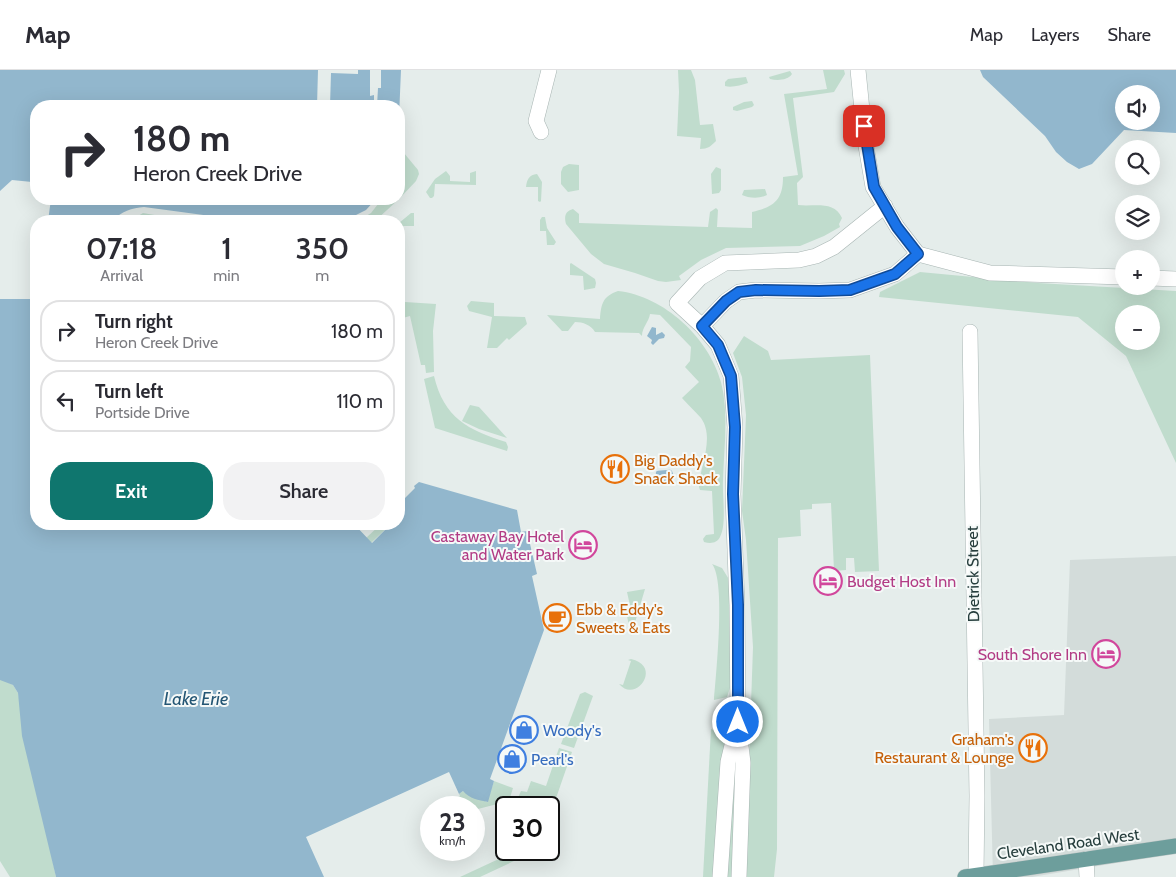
<!DOCTYPE html>
<meta charset="utf-8">
<style>
body{margin:0;font-family:Cabin,sans-serif;background:#f2f2f3;color:#2b2b33;height:100vh;display:flex;flex-direction:column;font-size:19px;white-space:nowrap}
*{box-sizing:border-box;margin:0}
p{font-size:16px;color:#7c7c81}
.icon{flex:none;width:28px;height:28px;fill:none;stroke:currentColor;stroke-width:2;stroke-linecap:round;stroke-linejoin:round}
.map{position:relative;flex:1;overflow:hidden}
.sheet{position:absolute;left:30px;top:145px;width:375px;height:315px;display:flex;flex-direction:column;background:#fff;border-radius:20px;box-shadow:0 5px 20px #0002}
.sheet>*{flex:none}
.banner{position:absolute;left:30px;top:30px;width:375px;height:105px;border-radius:20px;box-shadow:0 5px 20px #0002;background:#fff;color:#2b2b33;overflow:hidden}
.buttons{position:absolute;left:1115px;top:15px;display:grid;gap:10px}
.buttons a{display:grid;place-items:center;width:45px;height:45px;border-radius:50%;background:#fff;box-shadow:0 5px 20px #0002;font-size:25px}
.speed{position:absolute;left:420px;top:726px;display:flex;gap:10px;font-size:25px;font-weight:700;text-align:center}
.speed>*{display:grid;place-content:center;width:65px;height:65px;border-radius:50%;background:#fff;box-shadow:0 5px 20px #0002;line-height:1}
.speed small{font-size:12px;font-weight:400}
.speed .limit{border:2px solid #111;border-radius:8px;background:#fff;color:#111}
.pin{position:absolute;display:grid;place-items:center;width:42px;height:42px;color:#fff;margin:-21px;border-radius:10px;box-shadow:0 2px 8px #0006}
.me{position:absolute;width:55px;margin:-28px;rotate:0deg;stroke-linejoin:round;filter:drop-shadow(0 0 4px #0008)}
.turn{display:flex;align-items:center;gap:18px;height:105px;padding:0 20px;font-size:22px}
.turn .icon{width:65px;height:65px;stroke-width:2.5}
.turn b{display:block;font-size:35px;line-height:42px}
.eta{display:flex;justify-content:space-evenly;align-items:center;height:85px;text-align:center}
.eta b{font-size:30px;font-weight:600;line-height:35px}
.button{display:flex;gap:10px;margin-top:auto;padding:10px 20px}
.button a{flex:1;height:58px;border-radius:20px;background:#0f766e;color:#fff;font-size:20px;font-weight:600;line-height:58px;text-align:center}
.button a+a{background:#f2f2f3;color:#2b2b33}
ul{padding:0;list-style:none}
li{display:flex;align-items:center;gap:15px;height:62px;margin:0 10px 8px;padding:0 10px;border:2px solid #e1e1e2;border-radius:20px}
li div{flex:1}
li b{display:block;font-size:19px}
li em{font-style:normal}
header{display:flex;align-items:center;gap:30px;box-sizing:border-box;height:70px;padding:0 25px;background:#fff;border-bottom:1px solid #e1e1e2}
header strong{font-size:24px}
nav{display:flex;gap:28px;margin-inline-start:auto;font-size:18px}
.map>svg:first-child{display:block}
.built{fill:#d3dcda}
.green{fill:#c0dccd;fill-rule:evenodd}
.water{fill:#92b7cd;fill-rule:evenodd}
.pier{fill:#e5edeb}
.lines{fill:none;stroke-linecap:round;stroke-linejoin:round}
.stream{stroke:#92b7cd;stroke-width:4.5}
.minor-casing{stroke:#a8b5b3;stroke-width:16}
.major-casing{stroke:#c2c9c8;stroke-width:16}
.minor{stroke:#fff;stroke-width:15}
.major{stroke:#6d9e9c;stroke-width:15}
.route-casing{stroke:#114b97;stroke-width:12}
.route{stroke:#1a73e8;stroke-width:9}
.labels{text-anchor:middle;dominant-baseline:central;stroke-width:4;stroke-linejoin:round;paint-order:stroke}
.food-label{font-size:16px;fill:#c56008;stroke:#f5f9f8;text-anchor:start}
.hotel-label{font-size:16px;fill:#b23c85;stroke:#f5f9f8;text-anchor:end}
.street-label{font-size:16px;fill:#253d3c;stroke:#f5f9f8}
.shop-label{font-size:16px;fill:#366cbe;stroke:#f5f9f8;text-anchor:start}
.water-label{font-size:18px;font-style:italic;fill:#245674;stroke:#f5f9f8}
</style>
<header>
<strong>Map</strong>
<nav><a>Map</a><a>Layers</a><a>Share</a></nav>
</header>
<div class="map">
<svg width="1176" height="807" viewBox="0 0 1176 807">
<rect width="100%" height="100%" fill="#e5edeb"/>
<!-- built -->
<polygon class="built" points="1176,486 1176,783 1032,807 993,807 989,649 1064,645 1070,490"/>
<!-- green -->
<g class="green">
<path d="M678,0H691L695,10L700,55L713,54L716,71C711,76 708,79 700,79L701,68L677,66L679,22Z"/>
<path d="M823,0H844L845,4L834,22L793,28L803,107L797,113L798,135C815,137 834,130 842,148L839,154L840,157L824,166L800,176L726,178L701,190L679,206L681,210L666,212L658,211L635,203L604,194L591,184L566,154C564,147 565,141 573,139L579,144V153L708,157L710,142L716,138L718,140L717,157L752,158V142C774,137 783,130 783,107L798,105L784,24L827,19Z"/>
<path d="M790,1L792,4C788,10 778,11 770,9L769,7Z"/>
<path d="M746,7L748,13C741,15 732,18 725,16V12L728,9Z"/>
<polygon points="752,31 754,35 752,37 737,41 733,40 733,37 744,32"/>
<polygon points="399,77 418,100 419,104 416,111 399,129"/>
<polygon points="569,94 579,95 579,120 568,122 561,114 561,102 563,97"/>
<polygon points="716,97 721,99 721,120 719,123 712,124 711,104"/>
<polygon points="446,101 450,106 450,111 470,112 470,103 476,101 476,115 435,114 434,126 432,128 430,128 426,122 435,109"/>
<path d="M537,104L542,112L541,131L540,132L538,131V117H526C527,109 529,105 537,104Z"/>
<path d="M765,119L767,125C760,129 748,128 742,125L744,120Z"/>
<polygon points="382,129 399,129 375,151 358,151 371,143"/>
<polygon points="143,143 189,151 130,151"/>
<polygon points="411,143 414,143 414,156 402,156 401,168 399,168 399,153"/>
<polygon points="542,147 545,147 547,158 556,172 554,175 547,175 546,161 540,161 540,150"/>
<polygon points="571,193 595,209 596,213 595,218 584,220 583,206 570,205 570,194"/>
<path d="M920,202L1038,213L1176,221V393L1126,286L1078,247L879,227L880,222ZM1124,244H1151V271H1124Z"/>
<path d="M618,221C664,226 709,268 721,312C729,343 724,378 723,410C722,425 727,454 720,467C717,473 711,474 704,472L703,469L706,465L714,464L712,421L700,420L699,417C700,395 715,368 701,348C695,341 688,335 682,328L699,312L685,297L690,291L691,277L660,245L650,244C649,252 642,257 642,266L639,263L595,262C591,255 583,252 575,252L568,261H562L547,245L600,249C601,234 603,226 618,221Z"/>
<polygon points="471,231 494,233 494,246 525,247 527,254 509,270 507,268 497,278 487,278 492,247 469,241 467,236"/>
<polygon points="405,232 436,234 433,261 434,302 426,303 425,295 421,295 410,246 399,249 399,237 405,237"/>
<polygon points="744,266 768,281 771,290 870,285 879,501 855,502 854,488 846,488 846,500 834,501 831,433 812,434 812,439 800,440 801,466 778,468 777,779 774,807 745,807 753,577 746,470 742,441 746,345 742,307 733,283"/>
<path d="M434,306C444,348 468,360 506,372L508,377L507,381L435,358L424,309Z"/>
<polygon points="470,335 479,337 507,368 479,359 462,351"/>
<polygon points="381,454 391,454 371,473 366,468"/>
<path d="M712,494L722,498L730,511V618L727,627L714,630C716,605 726,511 712,494Z"/>
<polygon points="645,519 631,566 626,541 631,540 627,522"/>
<path d="M631,589C663,596 636,634 619,614L623,615L631,591L628,590Z"/>
<polygon points="1,609 13,615 18,623 56,807 10,807 0,791 0,610"/>
<polygon points="585,622 593,626 574,678 561,674 580,624"/>
<polygon points="711,659 722,663 725,671 714,807 703,807"/>
<polygon points="559,678 572,682 554,734 527,730 524,737 514,737 521,721 527,722 531,711 546,716"/>
<polygon points="735,693 736,693 733,807 725,807"/>
<polygon points="494,711 513,718 509,731 474,740 474,738 453,737 450,730 460,726 459,724 463,721 487,732"/>
<polygon points="518,780 526,780 529,784 480,807 460,807"/>
</g>
<!-- water -->
<g class="water">
<polygon points="0,0 401,0 399,47 399,36 36,36 36,115 32,112 12,110 0,121"/>
<path d="M980,0H1176V63L1124,60L1092,94L1079,99L1067,92L1056,82L1045,66L983,7ZM1124,24H1151V51H1124Z"/>
<path d="M51,129H376L366,140L344,151H248L144,137C132,138 121,141 113,151H48Z"/>
<path d="M0,229H36V454H354L372,473L391,454H399V447L405,440L404,429L415,418L414,416L419,412L517,440L521,462L527,461L537,504L532,506L544,560L490,709L494,711L488,732C478,730 470,729 463,721L459,724L449,702L306,767L324,807H56L22,666L18,623L13,615L0,610Z"/>
<polygon points="652,257 656,258 656,265 662,262 665,265 664,268 659,269 653,275 651,273 652,270 647,266"/>
</g>
<!-- pier -->
<g class="pier">
<polygon points="318,0 358,0 358,4 331,3 330,36 317,36"/>
<polygon points="370,0 381,0 381,18 378,18 377,36 374,36 374,25 370,26"/>
</g>
<g class="lines">
<!-- stream -->
<polyline class="stream" points="658,403 670,402 672,408 666,411"/>
<defs>
<g id="minor">
<polyline points="858,0 865,70 873,117 897,157 918,184"/>
<polyline points="541,62 536,51 549,0"/>
<polyline points="918,184 990,203 1124,207"/>
<polyline points="1151,208 1176,209"/>
<polyline points="702,256 726,231 739,222 756,220 819,221 850,220 895,204 918,184"/>
<polyline points="970,262 977,726 976,805"/>
<polyline points="1086,789 1087,807"/>
<polyline points="720,807 728,692 735,663"/>
<polyline points="739,807 743,693 738,652 737,535 733,424 735,357 731,306 718,275 702,256 677,233 700,208 725,193 799,190 816,186 834,177 885,136"/>
</g>
<polyline id="major" points="965,807 1176,776"/>
</defs>
<!-- minor casing -->
<use href="#minor" class="minor-casing"/>
<!-- major casing -->
<use href="#major" class="major-casing"/>
<!-- minor -->
<use href="#minor" class="minor"/>
<!-- major -->
<use href="#major" class="major"/>
</g>
<g class="lines">
<defs>
<polyline id="route" points="738,652 738,535 733,424 735,357 731,306 718,275 702,256 726,231 739,222 756,220 819,221 850,220 895,204 918,184 897,157 874,117 864,56"/>
</defs>
<!-- route casing -->
<use href="#route" class="route-casing"/>
<!-- route -->
<use href="#route" class="route"/>
</g>
<!-- icons -->
<defs>
<symbol id="restaurant-ring" viewBox="-11 -11 22 22"><circle r="9.5" fill="#f5f9f8" stroke="#e8710a" stroke-width="1.5"/><path d="M-5-6h1v4h1v-4h1v4h1v-4h1v5L-1.5 .5V6h-2V.5L-5-1ZM5-6V6H3V1.5H1.5Q1.5-4 5-6Z" fill="#e8710a"/></symbol>
<symbol id="hotel-ring" viewBox="-11 -11 22 22"><circle r="9.5" fill="#f5f9f8" stroke="#d1479c" stroke-width="1.5"/><path d="M-6-4.5h1.5V1H6V5H4.5V3h-9V5H-6ZM-4 0a1.8 1.8 0 1 1 3.6 0ZM.5 0V-2.5h3Q6-2.5 6 0Z" fill="#d1479c"/></symbol>
<symbol id="cafe-ring" viewBox="-11 -11 22 22"><circle r="9.5" fill="#f5f9f8" stroke="#e8710a" stroke-width="1.5"/><path d="M-5.5-4.5H6V0H3Q3 3.5 0 3.5H-2.5Q-5.5 3.5-5.5 0ZM3-3.2v2h1.7v-2ZM-6 4.5H4V6H-6Z" fill="#e8710a"/></symbol>
<symbol id="shop-ring" viewBox="-11 -11 22 22"><circle r="9.5" fill="#f5f9f8" stroke="#3f7fe0" stroke-width="1.5"/><path d="M-5-2.5h2.3a2.7 3.5 0 0 1 5.4 0H5L5.5 6h-11ZM-1.5-2.5h3a1.5 2.3 0 0 0-3 0Z" fill="#3f7fe0"/></symbol>
</defs>
<g fill-rule="evenodd">
<use href="#restaurant-ring" x="599" y="383" width="32" height="32"/>
<use href="#hotel-ring" x="567" y="459" width="32" height="32"/>
<use href="#hotel-ring" x="812" y="495" width="32" height="32"/>
<use href="#cafe-ring" x="541" y="532" width="32" height="32"/>
<use href="#hotel-ring" x="1090" y="568" width="32" height="32"/>
<use href="#shop-ring" x="508" y="644" width="32" height="32"/>
<use href="#restaurant-ring" x="1017" y="662" width="32" height="32"/>
<use href="#shop-ring" x="496" y="673" width="32" height="32"/>
</g>
<g class="labels">
<!-- food labels -->
<g class="food-label">
<text x="634" y="390">Big Daddy's<tspan x="634" dy="18">Snack Shack</tspan></text>
<text x="576" y="539">Ebb &amp; Eddy's<tspan x="576" dy="18">Sweets &amp; Eats</tspan></text>
<text x="1014" y="669" text-anchor="end">Graham's<tspan x="1014" dy="18">Restaurant &amp; Lounge</tspan></text>
</g>
<!-- hotel labels -->
<g class="hotel-label">
<text x="564" y="466">Castaway Bay Hotel<tspan x="564" dy="18">and Water Park</tspan></text>
<text x="847" y="511" text-anchor="start">Budget Host Inn</text>
<text x="1087" y="584">South Shore Inn</text>
</g>
<!-- street labels -->
<g class="street-label">
<text transform="translate(973 504) rotate(-91)">Dietrick Street</text>
<text transform="translate(1068 774) rotate(-8)">Cleveland Road West</text>
</g>
<!-- shop labels -->
<g class="shop-label">
<text x="543" y="660">Woody's</text>
<text x="531" y="689">Pearl's</text>
</g>
<!-- water labels -->
<g class="water-label">
<text x="196" y="629">Lake Erie</text>
</g>
</g>
</svg>
<div class="buttons">
<a><svg class="icon" aria-label="sound" viewBox="0 0 24 24"><path d="M4 9h4l5-4v14l-5-4H4zM17 9q2 3 0 6"/></svg></a>
<a><svg class="icon" aria-label="search" viewBox="0 0 24 24"><circle cx="10" cy="10" r="6"/><path d="M15 15l6 6"/></svg></a>
<a><svg class="icon" aria-label="layers" viewBox="0 0 24 24"><path d="M12 4l9 5-9 5-9-5zM3 14l9 5 9-5"/></svg></a>
<a>+</a>
<a>−</a>
</div>
<div class="speed"><div>23<small>km/h</small></div><div class="limit">30</div></div>
<div class="pin" style="left:864px;top:56px;background:#d93025"><svg class="icon" aria-label="arrive" viewBox="0 0 24 24"><path d="M6 21V4h12l-3 4 3 4H6"/></svg></div>
<svg class="me" style="left:738px;top:652px" viewBox="-20 -20 40 40"><circle r="17" fill="#1a73e8" stroke="#fff" stroke-width="3"/><path d="M0-11L8 9 0 5-8 9z" fill="#fff"/></svg>
<div class="banner">
<div class="turn"><svg class="icon" aria-label="right" viewBox="0 0 24 24"><path d="M7 20v-9h11M14 6l5 5-5 5"/></svg><div><b>180 m</b>Heron Creek Drive</div></div>
</div>
<section class="sheet">
<div class="eta">
<div><b>07:18</b><p>Arrival</p></div>
<div><b>1</b><p>min</p></div>
<div><b>350</b><p>m</p></div>
</div>
<ul>
<li><svg class="icon" aria-label="right" viewBox="0 0 24 24"><path d="M7 20v-9h11M14 6l5 5-5 5"/></svg><div><b>Turn right</b><p>Heron Creek Drive</p></div><em>180 m</em></li>
<li><svg class="icon" aria-label="left" viewBox="0 0 24 24"><path d="M17 20v-9H6M10 6l-5 5 5 5"/></svg><div><b>Turn left</b><p>Portside Drive</p></div><em>110 m</em></li>
</ul>
<div class="button"><a>Exit</a><a>Share</a></div>
</section>
</div>
